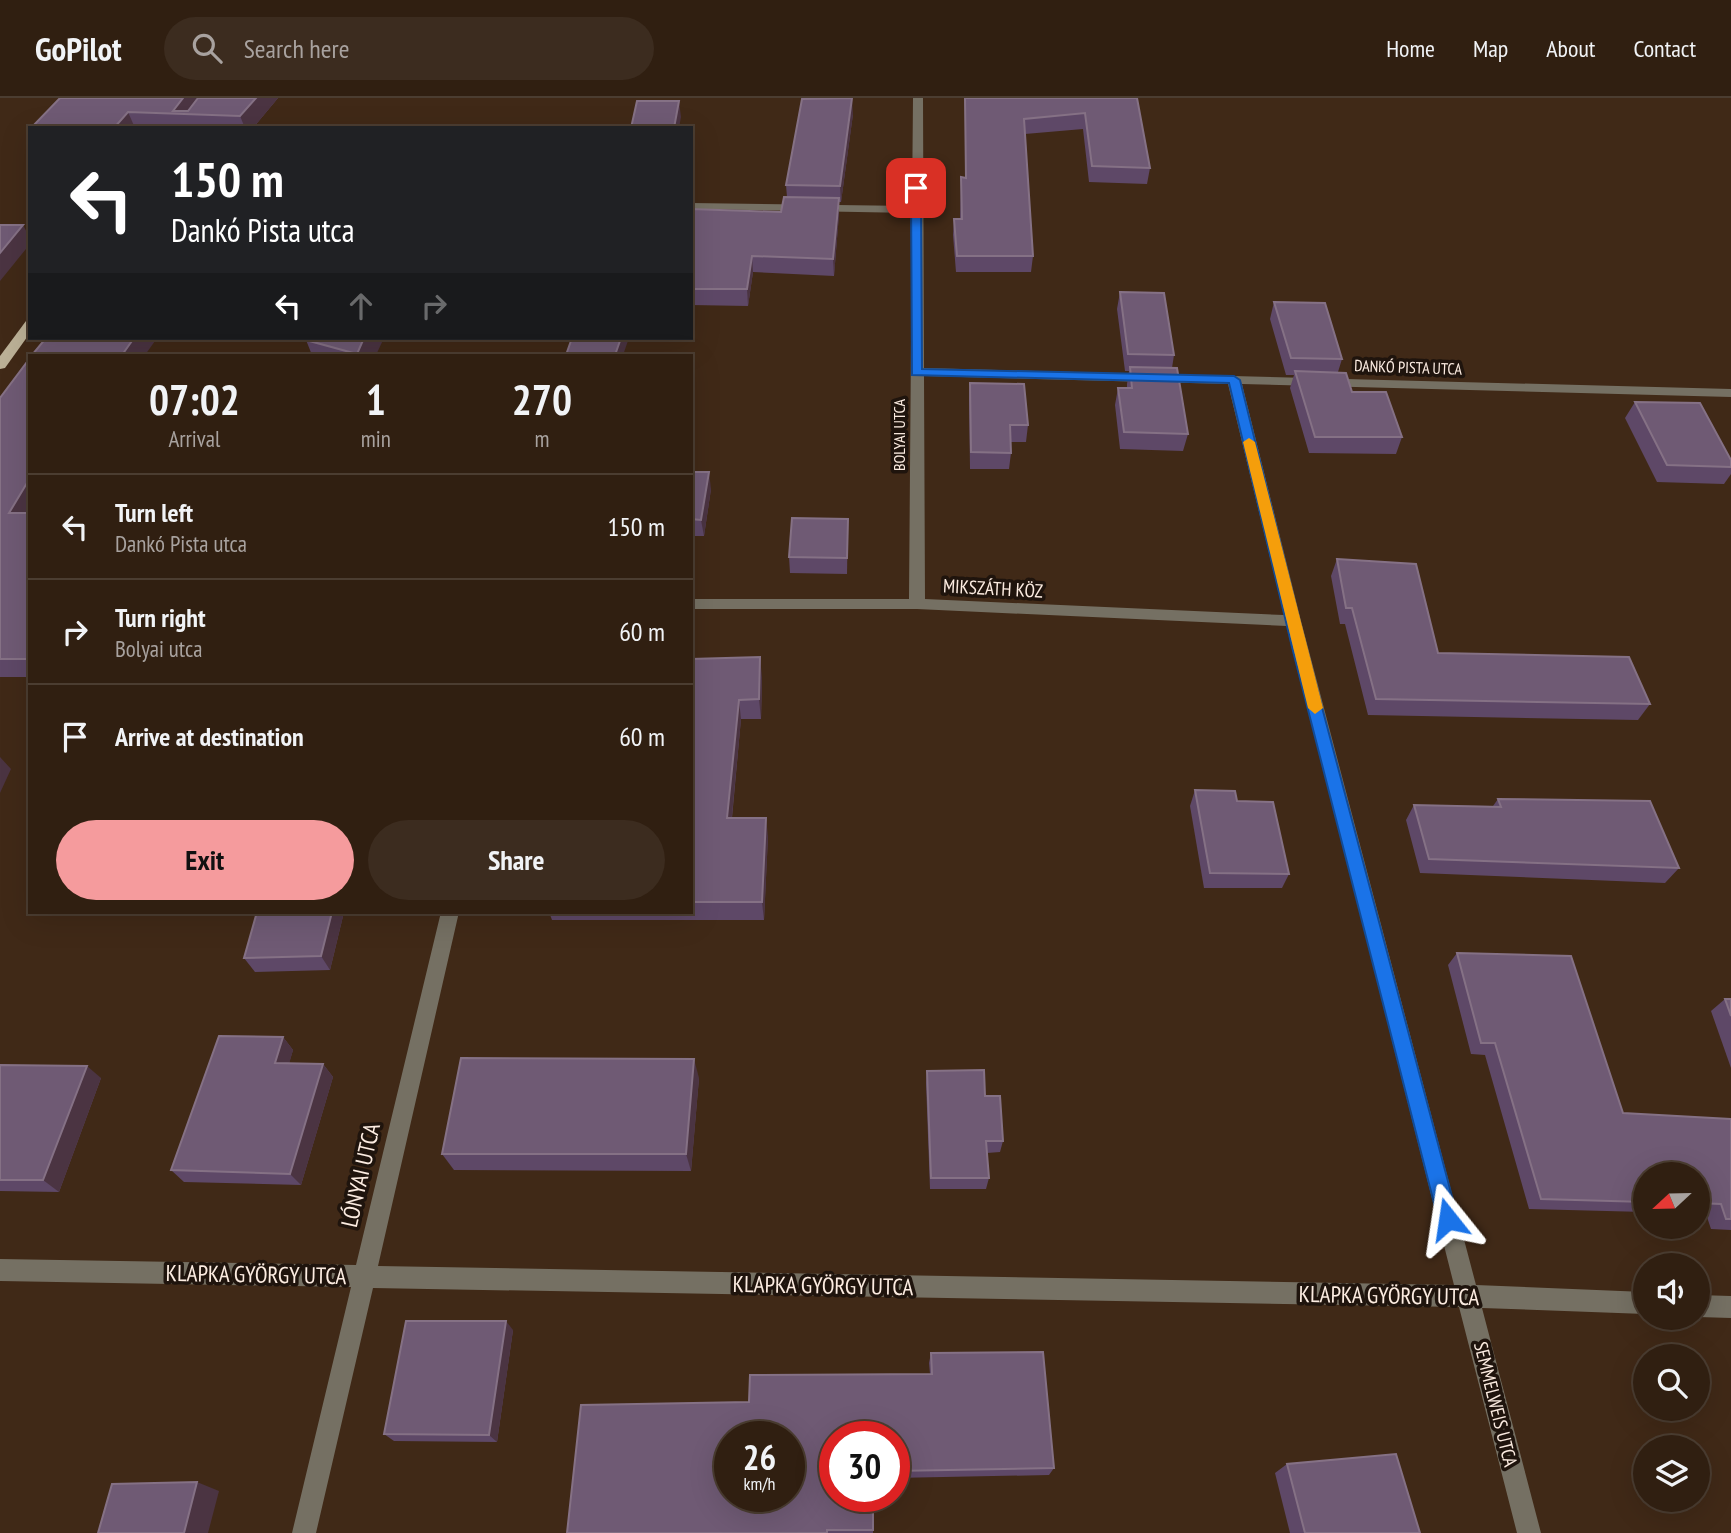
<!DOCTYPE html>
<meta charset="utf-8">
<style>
body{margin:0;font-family:"PT Sans Narrow",sans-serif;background:#3c2c1f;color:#f1f3f6;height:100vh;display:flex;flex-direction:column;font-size:26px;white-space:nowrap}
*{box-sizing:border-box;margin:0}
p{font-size:23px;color:#a8a29f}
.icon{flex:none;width:38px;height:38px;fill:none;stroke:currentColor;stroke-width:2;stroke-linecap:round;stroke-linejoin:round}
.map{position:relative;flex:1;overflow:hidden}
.panel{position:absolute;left:28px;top:256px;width:665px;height:560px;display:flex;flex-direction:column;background:#301f11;border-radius:0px;box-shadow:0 7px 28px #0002,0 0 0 2px #4b3d31}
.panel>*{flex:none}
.hud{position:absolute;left:28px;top:28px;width:665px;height:214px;border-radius:0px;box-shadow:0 7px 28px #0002,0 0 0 2px #4b3d31;background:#202124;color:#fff;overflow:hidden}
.needle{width:46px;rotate:248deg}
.tools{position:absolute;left:1633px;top:1064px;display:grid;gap:14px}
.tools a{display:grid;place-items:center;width:77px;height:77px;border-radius:50%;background:#301f11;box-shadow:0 7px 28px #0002,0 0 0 2px #4b3d31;font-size:35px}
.speed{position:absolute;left:714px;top:1323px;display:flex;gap:14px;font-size:35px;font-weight:700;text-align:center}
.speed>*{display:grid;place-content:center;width:91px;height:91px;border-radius:50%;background:#301f11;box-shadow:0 7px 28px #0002,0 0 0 2px #4b3d31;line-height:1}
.speed small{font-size:18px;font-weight:400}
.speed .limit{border:10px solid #d22;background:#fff;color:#111}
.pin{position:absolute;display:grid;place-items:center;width:60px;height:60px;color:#fff;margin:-30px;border-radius:14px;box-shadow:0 4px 10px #0006}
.me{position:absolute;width:77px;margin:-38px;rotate:345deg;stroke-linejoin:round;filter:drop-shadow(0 0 5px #0008)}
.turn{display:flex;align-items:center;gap:24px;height:147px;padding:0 28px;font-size:32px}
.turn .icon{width:91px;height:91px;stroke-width:2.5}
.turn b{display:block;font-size:49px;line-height:60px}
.lanes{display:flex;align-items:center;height:66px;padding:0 28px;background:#0003;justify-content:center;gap:35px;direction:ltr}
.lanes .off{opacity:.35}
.eta{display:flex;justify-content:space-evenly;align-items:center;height:119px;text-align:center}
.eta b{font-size:42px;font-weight:700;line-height:49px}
.primary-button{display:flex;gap:14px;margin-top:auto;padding:14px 28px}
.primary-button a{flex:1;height:80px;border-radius:42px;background:#f59b9d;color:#111;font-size:28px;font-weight:700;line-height:80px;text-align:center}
.primary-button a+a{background:#3c2c1f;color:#f1f3f6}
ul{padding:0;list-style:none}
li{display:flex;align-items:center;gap:21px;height:105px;padding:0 28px;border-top:2px solid #4b3d31}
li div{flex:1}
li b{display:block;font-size:26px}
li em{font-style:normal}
header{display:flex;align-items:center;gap:42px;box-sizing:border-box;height:98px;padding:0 35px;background:#301f11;border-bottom:2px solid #4b3d31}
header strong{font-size:33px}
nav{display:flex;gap:38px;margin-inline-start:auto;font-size:24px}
.search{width:490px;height:63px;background:#3c2c1f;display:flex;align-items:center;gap:18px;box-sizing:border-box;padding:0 24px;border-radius:38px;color:#a8a29f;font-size:26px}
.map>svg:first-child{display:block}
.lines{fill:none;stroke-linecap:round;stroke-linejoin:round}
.minor{fill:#757063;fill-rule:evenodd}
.major{fill:#bbb096;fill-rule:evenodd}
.wall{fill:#5e4867}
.shaded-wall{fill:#4b3442}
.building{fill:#6f5a74;stroke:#857185;stroke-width:2;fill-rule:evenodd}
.route{fill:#1a73e8;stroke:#114b97;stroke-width:2}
.slow{fill:#f59e0b}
.labels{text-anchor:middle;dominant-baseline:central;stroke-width:7;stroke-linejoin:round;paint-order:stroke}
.far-street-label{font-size:16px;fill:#fcece1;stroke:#1f140d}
.street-label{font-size:19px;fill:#fcece1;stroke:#1f140d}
.near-street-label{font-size:23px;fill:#fcece1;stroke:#1f140d}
</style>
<header>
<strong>GoPilot</strong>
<div class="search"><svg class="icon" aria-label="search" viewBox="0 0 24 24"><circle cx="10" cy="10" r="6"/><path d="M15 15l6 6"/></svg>Search here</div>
<nav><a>Home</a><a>Map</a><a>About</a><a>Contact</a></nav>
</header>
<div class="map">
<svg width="1731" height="1435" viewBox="0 0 1731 1435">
<rect width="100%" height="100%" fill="#402917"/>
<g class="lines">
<!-- minor -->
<g class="minor">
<path d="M913,0H923L924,270L1731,291V299L1242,286L1301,523L1476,1187L1645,1194V1216L1482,1210L1541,1435H1517L1459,1209L373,1190L316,1435H292L351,1189L0,1183V1161L356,1167L441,814H459L378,1168L1454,1187L1287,528L917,511H691V501H909L912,115L691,111V105L912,108ZM924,278L1228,286L1284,517L925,501Z"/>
<polygon points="1698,1197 1731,1198 1731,1220 1698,1219"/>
</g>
<!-- major -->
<polygon class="major" points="30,222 30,235 5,270 0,271 0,258 26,223"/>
</g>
<!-- wall -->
<g class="wall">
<polygon points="60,0 278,0 253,30 31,30"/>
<polygon points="965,0 1137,0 1150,70 1147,86 1089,84 1083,31 1025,36 1033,158 1031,174 956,174 953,137 954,121 960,121 961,79 965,80"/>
<polygon points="853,16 841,104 839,104 839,116 834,178 753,174 748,208 691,207 691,111 781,114 787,99 786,87"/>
<polygon points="1120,194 1174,257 1172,270 1188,336 1183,353 1120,351 1115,307 1118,290 1127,290 1127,286 1129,273 1125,273 1117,211"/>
<polygon points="1274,204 1342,261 1338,274 1352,294 1402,339 1396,356 1309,355 1290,290 1294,277 1286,277 1270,221"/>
<polygon points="306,242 376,257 312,257"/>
<polygon points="30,260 30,579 0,579 0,300"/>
<polygon points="970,285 1028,327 1026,344 1010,344 1011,355 1009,371 970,371 969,301"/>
<polygon points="1635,304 1731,362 1731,376 1724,386 1657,384 1625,320"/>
<polygon points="691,374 711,391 704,438 691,438"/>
<polygon points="848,421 847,476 790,475 789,459"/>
<polygon points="1337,461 1438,555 1650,606 1638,622 1368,617 1345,526 1340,526 1331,478"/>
<polygon points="691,561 762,579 761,621 741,621 732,720 768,738 764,822 552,822 549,814 691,814"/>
<polygon points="1195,692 1237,703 1289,776 1282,790 1204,790 1190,708"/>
<polygon points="1498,701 1679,770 1665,785 1420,775 1406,722 1414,707 1493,708"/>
<polygon points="257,814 344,814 330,872 255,874 244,860"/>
<polygon points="1457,855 1623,1015 1731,1021 1731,1132 1711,1131 1706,1116 1698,1115 1698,1076 1645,1076 1645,1114 1529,1111 1485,957 1471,956 1448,867"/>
<polygon points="1725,901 1731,901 1731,970 1711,913"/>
<polygon points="283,939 293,952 289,965 323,966 333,979 301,1087 184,1084 171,1072"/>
<polygon points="0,967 101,980 59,1094 0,1093"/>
<polygon points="927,973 985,998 1003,1043 1000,1054 987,1055 989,1080 986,1091 930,1091 926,985"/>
<polygon points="699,980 691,1073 454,1072 442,1056"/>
<polygon points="513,1232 497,1344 394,1343 384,1336"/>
<polygon points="931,1255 1054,1370 1049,1377 894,1380 894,1339 835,1339 873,1398 873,1435 567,1435 749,1304 930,1276 929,1265"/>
<polygon points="1287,1366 1420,1435 1290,1435 1275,1375"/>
</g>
<!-- shaded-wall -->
<g class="shaded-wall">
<polygon points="183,0 205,0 193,16 173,13"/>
<polygon points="256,0 278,0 253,30 245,30 240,18"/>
<polygon points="852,0 853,16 841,104 840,88"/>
<polygon points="679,3 681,19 679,30 674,30"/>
<polygon points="128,14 135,30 114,30"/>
<polygon points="839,100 839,116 834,178 833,161"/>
<polygon points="23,127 30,140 30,146 0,183 0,155"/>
<polygon points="752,158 753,174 748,208 747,191"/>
<polygon points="133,240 153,240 155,243 145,257 122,257"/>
<polygon points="364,240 384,240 376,257 358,257 357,256"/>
<polygon points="621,240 629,240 623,257 615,257"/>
<polygon points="709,374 711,391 704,438 701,422"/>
<polygon points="30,380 30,421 9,415"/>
<polygon points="760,559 762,579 761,621 759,601"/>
<polygon points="739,602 741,621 730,738 727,720"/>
<polygon points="0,659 11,671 0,695"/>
<polygon points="766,720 768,738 764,822 762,804"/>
<polygon points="332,814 344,814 330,872 321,858"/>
<polygon points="283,939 293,952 286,977 275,965"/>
<polygon points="694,961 699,980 691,1073 686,1056"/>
<polygon points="323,966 333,979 301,1087 290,1076"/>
<polygon points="87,968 101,980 59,1094 43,1082"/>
<polygon points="506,1223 513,1232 497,1344 489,1337"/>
<polygon points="197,1384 219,1393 208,1435 184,1435"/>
</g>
<!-- building -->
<g class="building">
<polygon points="60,0 183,0 173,13 188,13 198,0 256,0 240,18 128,14 114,30 31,30"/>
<polygon points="852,0 840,88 786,87 802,1"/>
<polygon points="965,0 1137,0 1150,70 1092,68 1085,15 1024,21 1033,158 957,158 954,121 962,121 961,79 966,80"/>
<polygon points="637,3 679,3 674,30 631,30"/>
<polygon points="784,99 839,100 833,161 752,158 747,191 691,191 691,111 781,114"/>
<polygon points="0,127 23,127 0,155"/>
<polygon points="1120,194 1164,195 1174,257 1128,256"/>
<polygon points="1274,204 1325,205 1342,261 1291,260"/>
<polygon points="46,240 134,240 122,257 32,257"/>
<polygon points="307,240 364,240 357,256 306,242"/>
<polygon points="572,240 621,240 615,257 566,257"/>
<polygon points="30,260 30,380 9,415 30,415 30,561 0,561 0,300"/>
<polygon points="1130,269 1177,270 1188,336 1124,334 1118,290 1132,290"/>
<polygon points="1295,273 1346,275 1352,294 1386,294 1402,339 1315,339"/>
<polygon points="970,285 1024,286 1028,327 1010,327 1011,355 971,354"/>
<polygon points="1635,304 1700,305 1731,362 1731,369 1667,367"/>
<polygon points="691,374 709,374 701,422 691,421"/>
<polygon points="792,420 848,421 847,460 789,459"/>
<polygon points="1337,461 1416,466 1438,555 1629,559 1650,606 1376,601 1352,510 1346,510"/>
<polygon points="760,559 759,601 739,602 727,720 766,720 762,804 691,804 691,561"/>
<polygon points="1195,692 1235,693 1237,703 1273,704 1289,776 1210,775"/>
<polygon points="1498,701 1650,703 1679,770 1429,761 1414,707 1501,709"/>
<polygon points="257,814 332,814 321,858 244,860"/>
<polygon points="1457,855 1571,858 1623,1015 1731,1021 1731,1121 1726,1121 1721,1106 1698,1105 1698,1076 1645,1076 1645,1104 1541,1101 1495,945 1481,945"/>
<polygon points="1725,901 1731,901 1731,918"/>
<polygon points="219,938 283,939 275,965 323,966 290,1076 171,1072"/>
<polygon points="461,960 694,961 686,1056 442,1056"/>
<polygon points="0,967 87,968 43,1082 0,1082"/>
<polygon points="984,972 985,998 1000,998 1003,1043 986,1043 989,1080 931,1080 927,973"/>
<polygon points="406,1223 506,1223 489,1337 384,1336"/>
<path d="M1043,1254L1054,1370L894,1373V1339H835V1398H873V1432H827V1435H567L581,1307L749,1304L750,1277L932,1276L931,1255ZM730,1339H789V1398H730Z"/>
<polygon points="1396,1356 1420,1435 1305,1435 1287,1366"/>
<polygon points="197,1384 184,1435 98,1435 112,1386"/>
</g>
<!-- route -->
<polygon class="route" points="916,87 921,90 922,271 1234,278 1240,282 1306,549 1458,1121 1455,1128 1448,1131 1441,1128 1438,1121 1292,549 1229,285 912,277 911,90"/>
<!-- slow -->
<polygon class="slow" points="1249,340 1255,344 1323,610 1315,616 1308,610 1243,344"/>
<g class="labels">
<!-- far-street labels -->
<g class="far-street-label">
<text transform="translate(1408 269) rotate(2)">DANKÓ PISTA UTCA</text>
<text transform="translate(899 337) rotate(-90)">BOLYAI UTCA</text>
</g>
<!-- street labels -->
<g class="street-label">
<text transform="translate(993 490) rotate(3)">MIKSZÁTH KÖZ</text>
<text transform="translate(1496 1306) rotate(76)">SEMMELWEIS UTCA</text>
</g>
<!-- near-street labels -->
<g class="near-street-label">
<text transform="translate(360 1077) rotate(-77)">LÓNYAI UTCA</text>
<text transform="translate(256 1176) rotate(1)">KLAPKA GYÖRGY UTCA</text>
<text transform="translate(823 1187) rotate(1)">KLAPKA GYÖRGY UTCA</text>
<text transform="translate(1389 1197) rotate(1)">KLAPKA GYÖRGY UTCA</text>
</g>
</g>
</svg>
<div class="tools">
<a><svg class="needle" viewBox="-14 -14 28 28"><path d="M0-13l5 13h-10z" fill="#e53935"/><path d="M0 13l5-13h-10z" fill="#a8a29f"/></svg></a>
<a><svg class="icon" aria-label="sound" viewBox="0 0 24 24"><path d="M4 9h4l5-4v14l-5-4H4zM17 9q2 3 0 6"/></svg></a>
<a><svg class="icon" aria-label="search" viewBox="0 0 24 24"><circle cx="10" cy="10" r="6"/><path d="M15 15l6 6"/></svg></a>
<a><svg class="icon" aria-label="layers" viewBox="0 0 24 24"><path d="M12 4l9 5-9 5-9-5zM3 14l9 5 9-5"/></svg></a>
</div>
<div class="speed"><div>26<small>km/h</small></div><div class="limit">30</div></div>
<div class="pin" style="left:916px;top:90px;background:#d93025"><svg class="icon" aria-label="arrive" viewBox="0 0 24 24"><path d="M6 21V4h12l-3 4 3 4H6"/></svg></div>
<svg class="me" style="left:1448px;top:1121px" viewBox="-20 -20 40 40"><path d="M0-17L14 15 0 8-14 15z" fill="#1a73e8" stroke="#fff" stroke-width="4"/></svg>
<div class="hud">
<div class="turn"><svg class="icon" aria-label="left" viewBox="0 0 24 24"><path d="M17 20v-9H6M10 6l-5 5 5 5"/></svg><div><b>150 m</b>Dankó Pista utca</div></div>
<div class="lanes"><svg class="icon" aria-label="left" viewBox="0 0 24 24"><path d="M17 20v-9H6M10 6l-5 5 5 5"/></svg><svg class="icon off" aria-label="ahead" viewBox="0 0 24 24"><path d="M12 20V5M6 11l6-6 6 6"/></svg><svg class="icon off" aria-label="right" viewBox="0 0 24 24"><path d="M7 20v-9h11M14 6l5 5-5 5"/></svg></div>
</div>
<section class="panel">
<div class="eta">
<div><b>07:02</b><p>Arrival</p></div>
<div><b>1</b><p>min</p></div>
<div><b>270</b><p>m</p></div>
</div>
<ul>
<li><svg class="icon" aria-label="left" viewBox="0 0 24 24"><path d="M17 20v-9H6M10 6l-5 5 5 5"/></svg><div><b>Turn left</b><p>Dankó Pista utca</p></div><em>150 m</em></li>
<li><svg class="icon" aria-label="right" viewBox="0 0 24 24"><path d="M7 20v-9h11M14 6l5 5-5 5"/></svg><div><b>Turn right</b><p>Bolyai utca</p></div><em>60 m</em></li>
<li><svg class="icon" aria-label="arrive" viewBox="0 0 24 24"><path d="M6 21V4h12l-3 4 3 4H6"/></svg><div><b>Arrive at destination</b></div><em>60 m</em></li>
</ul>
<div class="primary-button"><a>Exit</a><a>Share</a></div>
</section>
</div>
